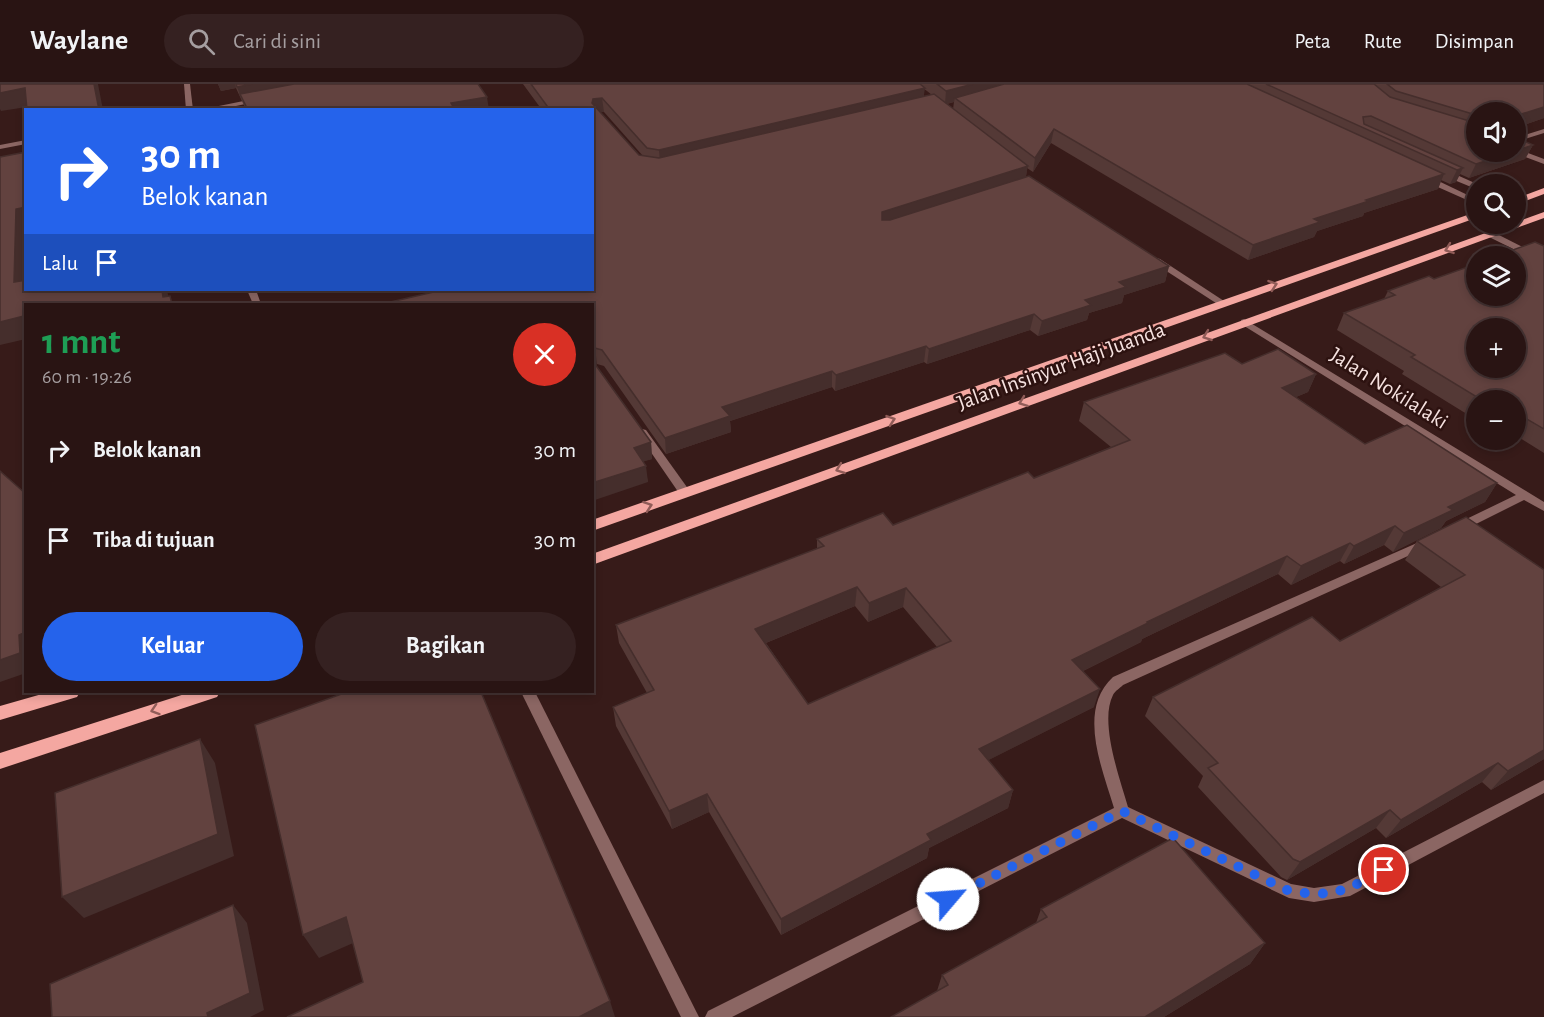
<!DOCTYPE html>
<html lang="id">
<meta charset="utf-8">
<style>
body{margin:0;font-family:"Alegreya Sans",sans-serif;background:#352121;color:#f1f3f6;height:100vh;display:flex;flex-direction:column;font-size:22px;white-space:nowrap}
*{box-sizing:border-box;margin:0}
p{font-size:20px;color:#a59ea0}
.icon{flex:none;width:33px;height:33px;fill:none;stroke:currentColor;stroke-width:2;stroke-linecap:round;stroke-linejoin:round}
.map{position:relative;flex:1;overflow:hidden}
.sheet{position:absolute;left:24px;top:219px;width:570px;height:390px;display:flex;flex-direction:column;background:#291413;border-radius:0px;box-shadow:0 3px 9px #0003,0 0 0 2px #453333}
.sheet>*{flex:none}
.guide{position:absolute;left:24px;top:24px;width:570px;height:183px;border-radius:0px;box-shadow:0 3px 9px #0003,0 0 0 2px #453333;background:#2563eb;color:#fff;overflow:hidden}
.buttons{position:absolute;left:1466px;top:18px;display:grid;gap:12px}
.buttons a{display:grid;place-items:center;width:60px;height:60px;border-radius:50%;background:#291413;box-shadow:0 3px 9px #0003,0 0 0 2px #453333;font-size:30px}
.pin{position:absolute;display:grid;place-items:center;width:51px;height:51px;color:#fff;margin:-26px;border:3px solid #fff;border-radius:50%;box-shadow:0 2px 6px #0007}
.me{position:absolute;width:66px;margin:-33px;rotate:63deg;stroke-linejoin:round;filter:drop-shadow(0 0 4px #0008)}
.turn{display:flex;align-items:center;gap:21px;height:126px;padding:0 18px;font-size:27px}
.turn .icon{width:78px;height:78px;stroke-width:2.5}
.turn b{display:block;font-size:42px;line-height:51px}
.then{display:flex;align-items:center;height:57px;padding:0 18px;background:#0003;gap:12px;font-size:22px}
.round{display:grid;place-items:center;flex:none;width:63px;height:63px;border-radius:32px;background:#352121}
.overview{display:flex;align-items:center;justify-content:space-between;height:102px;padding:0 18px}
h1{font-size:36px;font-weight:600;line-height:45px;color:#1e9e55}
.primary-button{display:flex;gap:12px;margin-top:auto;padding:12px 18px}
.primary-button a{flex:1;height:69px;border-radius:36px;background:#2563eb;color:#fff;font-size:24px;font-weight:600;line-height:69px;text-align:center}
.primary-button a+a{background:#352121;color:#f1f3f6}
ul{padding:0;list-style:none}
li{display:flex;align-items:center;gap:18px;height:90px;padding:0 18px}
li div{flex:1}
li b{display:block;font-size:22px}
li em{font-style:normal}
header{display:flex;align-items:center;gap:36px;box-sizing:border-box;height:84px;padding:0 30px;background:#291413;border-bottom:2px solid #453333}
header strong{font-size:28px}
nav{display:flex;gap:33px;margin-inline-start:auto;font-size:21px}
.search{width:420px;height:54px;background:#352121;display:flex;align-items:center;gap:15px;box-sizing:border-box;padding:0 21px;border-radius:33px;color:#a59ea0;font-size:22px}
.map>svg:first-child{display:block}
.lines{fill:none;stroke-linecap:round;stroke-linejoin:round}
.service{fill:#8b6663;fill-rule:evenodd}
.minor{fill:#8b6663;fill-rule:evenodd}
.primary{fill:#f4a7a1;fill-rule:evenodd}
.wall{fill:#543936;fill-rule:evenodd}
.shaded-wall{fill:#452e2c}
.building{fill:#62423f;stroke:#452e2c;stroke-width:1.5;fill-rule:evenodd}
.oneway{stroke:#905c58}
.route{stroke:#2563eb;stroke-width:10;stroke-dasharray:0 18}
.labels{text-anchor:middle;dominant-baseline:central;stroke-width:5;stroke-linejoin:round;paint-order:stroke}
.street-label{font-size:22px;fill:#f6e2e0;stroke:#2d1210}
</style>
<header>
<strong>Waylane</strong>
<div class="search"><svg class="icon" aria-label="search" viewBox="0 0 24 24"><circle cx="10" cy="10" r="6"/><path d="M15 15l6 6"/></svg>Cari di sini</div>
<nav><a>Peta</a><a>Rute</a><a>Disimpan</a></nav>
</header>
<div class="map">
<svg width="1544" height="933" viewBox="0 0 1544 933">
<rect width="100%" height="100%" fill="#371b19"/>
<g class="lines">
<!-- service -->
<g class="service">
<polygon points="1544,45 1544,49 1515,58 1515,54"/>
<polygon points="1515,64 1544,75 1544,80 1512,68 1515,68"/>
<polygon points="1442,87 1448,87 1477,100 1476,105 1442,91"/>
<polygon points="1422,92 1428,92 1476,115 1476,120 1422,96"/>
</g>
<!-- minor -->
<g class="minor">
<polygon points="184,0 190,0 193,26 186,26"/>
<polygon points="258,14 261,16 260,17 217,26 199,26"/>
<polygon points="26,56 26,60 0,65 0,61"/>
<polygon points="1487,148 1493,148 1544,174 1544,180 1487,152"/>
<polygon points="1157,174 1160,175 1227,219 1222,222 1219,221 1154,179 1153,177"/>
<polygon points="247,206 256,206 261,220 253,220"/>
<polygon points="1244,235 1544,418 1544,427 1524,416 1462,447 1454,447 1452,444 1454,441 1516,411 1241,240 1241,236"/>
<polygon points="642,345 646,346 689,406 691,409 689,412 681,412 637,348"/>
<path d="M1426,455L1432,459L1430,462L1123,601C1120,604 1115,607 1113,611C1099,638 1120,695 1128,723L1291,800L1314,804L1342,800L1544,696V709L1350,812L1314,818L1289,814L1122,734L732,933H705L708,927L1114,724C1102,684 1077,626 1113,593Z"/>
<polygon points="521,608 535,608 699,933 681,933"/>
</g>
<!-- primary -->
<g class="primary">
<polygon points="1544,104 1544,110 1515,121 1515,115"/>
<polygon points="1476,128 1476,134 592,447 592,436"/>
<polygon points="1544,128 1544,134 592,481 592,470"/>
<polygon points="49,608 80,608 77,613 0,636 0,622"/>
<polygon points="191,608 220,608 217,613 0,685 0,669"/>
</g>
</g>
<!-- wall -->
<g class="wall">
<polygon points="218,0 478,0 489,26 246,26 236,4 221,7"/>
<path d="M523,0H1544V34L1515,44V28H1476V68L1533,61L1525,75L1469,94L1460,90L1456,98L1450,100L1441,96L1438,105L1364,129L1363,132L1317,147L1314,153L1248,176L1051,59L1033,88L1027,84L1026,93L1169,182L1165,198L1124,211L1122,219L1089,229L1087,236L1038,252L1030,246L927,280L924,278L835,307L832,303L730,337L731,348L666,370L604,282L597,280L596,281L651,358L652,375L643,377L648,398L442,206H592V26H542ZM924,5L927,7L932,11L924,12ZM954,18L953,25L947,20ZM600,28H604L643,72L639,71Z"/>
<polygon points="1544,161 1544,369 1515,351 1515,316 1476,316 1476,329 1470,332 1402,290 1404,287 1337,246 1344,229 1384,215 1388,207 1434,195"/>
<path d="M1242,280L1316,290L1308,308L1296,313L1365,360L1497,399L1485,418L1446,437L1441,444L1393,468L1384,461L1344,480L1340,477L1291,501L1278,490L1142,555L1141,558L1083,587L1094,623L988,676L1013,706L1008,724L929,764L927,774L781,851L709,728L672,745L616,642L613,623L647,609L619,559L616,541L817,465V455L893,441L1034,394L1111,363L1079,337L1084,318ZM855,522L868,538L903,523L937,563L808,620L766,559Z"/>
<polygon points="1417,457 1544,486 1544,675 1491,706 1482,698 1386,754 1376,744 1287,796 1281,793 1198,703 1203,692 1145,632 1153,613 1340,557 1441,503 1405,476"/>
<polygon points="1041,825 1265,859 1250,880 1164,933 891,933 937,907 942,891 1036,839"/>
</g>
<!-- shaded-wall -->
<g class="shaded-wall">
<polygon points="94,0 98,0 103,26 99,26"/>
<polygon points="218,0 235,0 236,4 221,7"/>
<polygon points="252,0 329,0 240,10 242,16 237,3"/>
<polygon points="973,0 1021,0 955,14 954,18 945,20 946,7"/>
<polygon points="25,4 33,22 1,27 0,25 0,9"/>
<polygon points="925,4 923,17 660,80 659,66"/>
<polygon points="487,13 489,26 452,26 451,19"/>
<polygon points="602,14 604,28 594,29 592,19 593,15"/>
<polygon points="1544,23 1544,34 1515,44 1515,32"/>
<polygon points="1054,45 1051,59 1033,88 1035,74"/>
<polygon points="1533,61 1525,75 1469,94 1476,80"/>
<polygon points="1028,82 1025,96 881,143 882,128"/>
<polygon points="1463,84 1456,98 1450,100 1457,86"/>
<polygon points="1444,90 1438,105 1364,129 1363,132 1317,147 1314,153 1248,176 1253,161 1314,135 1366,116"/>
<polygon points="26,123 26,218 14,198 16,125"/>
<polygon points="1169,182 1165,198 1124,211 1122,219 1089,229 1087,236 1038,252 1042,237 1119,198"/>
<polygon points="162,206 167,206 170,220 163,213"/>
<polygon points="1034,230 1030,246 927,280 929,265"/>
<polygon points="24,232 26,235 26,255 0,261 0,238"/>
<polygon points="926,262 924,278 835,307 836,291"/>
<polygon points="595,264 597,280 592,285 592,267"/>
<polygon points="832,287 832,303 730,337 731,348 666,370 665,354 722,323"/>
<polygon points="1316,290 1308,308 1275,322 1282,304"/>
<polygon points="1488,311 1485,316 1479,316 1480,315"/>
<polygon points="1476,322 1476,329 1470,332"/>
<polygon points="651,358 652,375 636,380 634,364"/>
<polygon points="646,382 648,398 592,417 592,399"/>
<polygon points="1497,399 1485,418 1446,437 1441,444 1393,468 1404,449 1448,423"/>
<polygon points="1395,442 1384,461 1344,480 1354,462"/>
<polygon points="1350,459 1340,477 1291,501 1301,482"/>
<polygon points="1287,472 1278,490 1142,555 1141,558 1067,595 1072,576 1147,538"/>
<polygon points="857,503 855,522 756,563 755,545"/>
<polygon points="906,504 903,523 868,538 869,519"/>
<polygon points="26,548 26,589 0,598 0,576 19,551"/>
<polygon points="1100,605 1094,623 975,683 979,665"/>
<polygon points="200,655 215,679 234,772 84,834 62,813"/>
<polygon points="1544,666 1544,675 1491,706 1508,687"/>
<polygon points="1498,679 1482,698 1386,754 1401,736"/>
<polygon points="1013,706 1008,724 929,764 927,774 781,851 781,835 927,750"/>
<polygon points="707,710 709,728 672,745 669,727"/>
<polygon points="1390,726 1376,744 1287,796 1300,778"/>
<polygon points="233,821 247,839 264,926 250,933 208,933 207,929"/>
<polygon points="346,833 360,856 319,874 303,851"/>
<polygon points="1265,859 1250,880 1164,933 1145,933"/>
<polygon points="610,917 615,933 579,933"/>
</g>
<!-- building -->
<g class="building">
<polygon points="0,0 94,0 99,26 27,26 25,4 0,9"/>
<polygon points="236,0 252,0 237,3"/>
<polygon points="294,0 478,0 487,13 451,19 455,26 248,26 240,10"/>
<polygon points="531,0 920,0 925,4 659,66 647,64 602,14 593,15 592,19 639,71 659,74 934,10 1028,82 882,128 882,136 890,136 1029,92 1169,182 1119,198 1126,203 1085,216 1091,221 1042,237 1034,230 929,265 926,262 836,291 832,287 722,323 730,332 665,354 602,266 595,264 592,267 592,220 382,220 442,206 592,206 592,26 550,26"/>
<polygon points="937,0 973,0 946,7"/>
<polygon points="1004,0 1247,0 1444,90 1366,116 1369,117 1314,135 1320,138 1253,161 1054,45 1035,74 955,14"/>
<polygon points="1266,0 1374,0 1390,13 1476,39 1476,68 1514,68 1476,80 1371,32 1363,33 1364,40 1463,84 1457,86"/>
<polygon points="1387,0 1544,0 1544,23 1515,32 1515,28 1476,28 1476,31 1396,7"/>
<polygon points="1515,53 1533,61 1515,67"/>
<polygon points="26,68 26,123 16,125 14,198 26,196 26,206 162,206 163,213 170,212 172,220 26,220 26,249 24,249 24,232 0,238 0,73"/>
<path d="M1535,158L1544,162V345L1515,328V316H1497L1488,311L1480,315L1411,273L1415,271L1344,229L1395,211L1388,207L1429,192L1434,195L1476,180V212H1515V172H1496ZM1476,244H1515V284H1476Z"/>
<path d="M1278,265L1316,290L1282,304L1365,360L1407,341L1497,399L1448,423L1453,426L1404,449L1395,442L1354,462L1350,459L1301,482L1287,472L1147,538L1148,539L1072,576L1100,605L979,665L1013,706L927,750L931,756L781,835L707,710L669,727L613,623L654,606L616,541L824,462L817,455L883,429L893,441L1028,388L1034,394L1130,356L1084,318L1225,269L1242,280ZM857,503L869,519L906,504L951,557L808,620L755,545Z"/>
<polygon points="592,276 651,358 634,364 646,382 592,399"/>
<polygon points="0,387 26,410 26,548 19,551 20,569 0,576"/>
<polygon points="1466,433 1544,486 1544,666 1508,687 1498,679 1401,736 1390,726 1300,778 1293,775 1208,684 1218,679 1153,613 1312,533 1340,557 1465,491 1417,457"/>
<polygon points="347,608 481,608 610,917 579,933 287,933 363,898 346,833 303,851 255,641"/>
<polygon points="200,655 218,750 62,813 55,709"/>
<polygon points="1173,754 1265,859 1145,933 891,933 948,901 942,891 1047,833 1041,825"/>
<polygon points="233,821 250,909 207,929 208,933 52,933 50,900"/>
</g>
<!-- one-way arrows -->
<defs><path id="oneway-chevron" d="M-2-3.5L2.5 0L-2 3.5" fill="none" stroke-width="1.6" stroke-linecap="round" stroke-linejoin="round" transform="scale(1.5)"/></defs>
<g class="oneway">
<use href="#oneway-chevron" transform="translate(1449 165) rotate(160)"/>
<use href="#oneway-chevron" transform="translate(1273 201) rotate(-19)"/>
<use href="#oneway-chevron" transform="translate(1207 252) rotate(160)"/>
<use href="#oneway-chevron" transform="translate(1023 318) rotate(160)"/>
<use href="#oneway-chevron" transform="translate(891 336) rotate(-19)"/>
<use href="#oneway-chevron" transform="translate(840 385) rotate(160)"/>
<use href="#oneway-chevron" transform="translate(648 422) rotate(-19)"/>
<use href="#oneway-chevron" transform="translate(155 626) rotate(162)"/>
</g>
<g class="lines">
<!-- route -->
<path class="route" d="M948,815L1122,727L1289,807C1334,814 1345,807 1384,786"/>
</g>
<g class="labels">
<!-- street labels -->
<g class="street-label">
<text transform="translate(1061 282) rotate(-20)">Jalan Insinyur Haji Juanda</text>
<text transform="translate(1389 304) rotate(32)">Jalan Nokilalaki</text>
</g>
</g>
</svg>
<div class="buttons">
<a><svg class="icon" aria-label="sound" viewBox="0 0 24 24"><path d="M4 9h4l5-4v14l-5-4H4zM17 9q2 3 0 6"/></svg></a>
<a><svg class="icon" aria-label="search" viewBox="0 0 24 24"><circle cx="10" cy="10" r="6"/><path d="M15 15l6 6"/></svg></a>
<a><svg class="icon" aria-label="layers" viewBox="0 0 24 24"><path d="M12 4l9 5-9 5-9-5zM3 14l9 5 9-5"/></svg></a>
<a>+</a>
<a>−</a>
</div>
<div class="pin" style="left:1384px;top:786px;background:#d93025"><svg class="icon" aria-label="arrive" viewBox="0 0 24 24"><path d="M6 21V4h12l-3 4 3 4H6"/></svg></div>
<svg class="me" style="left:948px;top:815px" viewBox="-20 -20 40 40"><circle r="19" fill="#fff"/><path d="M0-13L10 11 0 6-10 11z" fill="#2563eb"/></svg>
<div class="guide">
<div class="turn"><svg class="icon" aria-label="right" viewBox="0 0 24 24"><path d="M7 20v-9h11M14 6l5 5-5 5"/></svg><div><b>30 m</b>Belok kanan</div></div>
<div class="then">Lalu<svg class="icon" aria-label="arrive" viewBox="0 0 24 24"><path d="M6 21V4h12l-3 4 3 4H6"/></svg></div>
</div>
<section class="sheet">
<div class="overview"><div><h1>1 mnt</h1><p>60 m · 19:26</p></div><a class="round" style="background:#d93025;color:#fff"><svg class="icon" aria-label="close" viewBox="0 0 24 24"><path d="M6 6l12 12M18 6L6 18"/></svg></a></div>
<ul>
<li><svg class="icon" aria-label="right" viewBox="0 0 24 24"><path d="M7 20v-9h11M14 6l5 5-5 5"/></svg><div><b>Belok kanan</b></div><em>30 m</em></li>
<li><svg class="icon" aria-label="arrive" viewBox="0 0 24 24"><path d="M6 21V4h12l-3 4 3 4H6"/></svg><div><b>Tiba di tujuan</b></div><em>30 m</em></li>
</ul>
<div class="primary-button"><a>Keluar</a><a>Bagikan</a></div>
</section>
</div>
